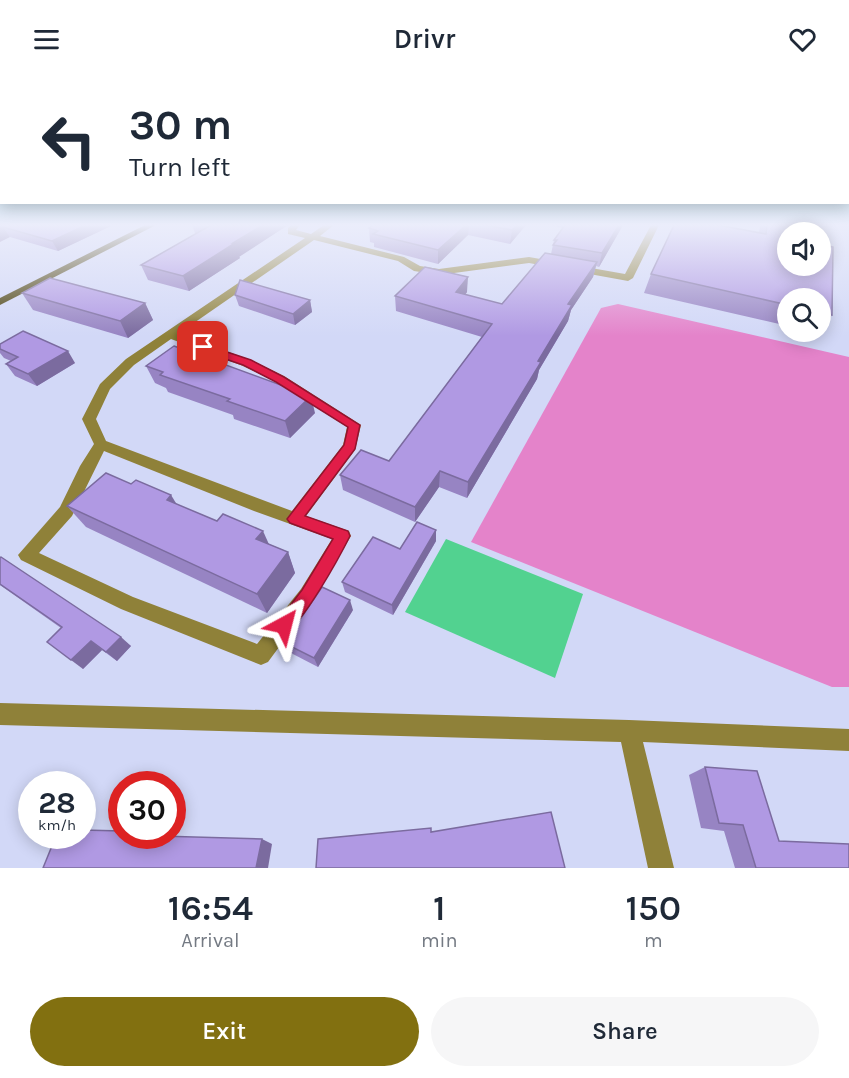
<!DOCTYPE html>
<style>
body{margin:0;font-family:Karla,sans-serif;background:#f6f6f7;color:#1f2937;height:100vh;display:flex;flex-direction:column;font-size:22px;white-space:nowrap}
*{box-sizing:border-box;margin:0}
p{font-size:20px;color:#747a83}
.icon{flex:none;width:33px;height:33px;fill:none;stroke:currentColor;stroke-width:2;stroke-linecap:round;stroke-linejoin:round}
.map{position:relative;height:790px;overflow:hidden}
.side{display:flex;flex-direction:column;background:#fff;flex:1}
.side>*{flex:none}
.hud{position:absolute;left:0px;top:0px;width:849px;height:126px;box-shadow:0 3px 15px #0003;background:#fff;color:#1f2937;overflow:hidden}
.fabs{position:absolute;left:777px;top:144px;display:grid;gap:12px}
.fabs a{display:grid;place-items:center;width:54px;height:54px;border-radius:50%;background:#fff;box-shadow:0 3px 15px #0003;font-size:30px}
.speed{position:absolute;left:18px;top:693px;display:flex;gap:12px;font-size:30px;font-weight:700;text-align:center}
.speed>*{display:grid;place-content:center;width:78px;height:78px;border-radius:50%;background:#fff;box-shadow:0 3px 15px #0003;line-height:1}
.speed small{font-size:15px;font-weight:400}
.speed .limit{border:9px solid #d22;background:#fff;color:#111}
.pin{position:absolute;display:grid;place-items:center;width:51px;height:51px;color:#fff;margin:-26px;border-radius:12px;box-shadow:0 3px 9px #0006}
.me{position:absolute;width:66px;margin:-33px;rotate:38deg;stroke-linejoin:round;filter:drop-shadow(0 0 4px #0008)}
.turn{display:flex;align-items:center;gap:21px;height:126px;padding:0 30px;font-size:27px}
.turn .icon{width:78px;height:78px;stroke-width:2.5}
.turn b{display:block;font-size:42px;line-height:51px}
.eta{display:flex;justify-content:space-evenly;align-items:center;height:102px;text-align:center}
.eta b{font-size:36px;font-weight:600;line-height:42px}
.action{display:flex;gap:12px;margin-top:auto;padding:12px 30px}
.action a{flex:1;height:69px;border-radius:36px;background:#827010;color:#fff;font-size:24px;font-weight:600;line-height:69px;text-align:center}
.action a+a{background:#f6f6f7;color:#1f2937}
header{display:flex;justify-content:space-between;align-items:center;height:78px;padding:0 30px;background:#fff;font-size:27px;font-weight:600}
.map>svg:first-child{display:block}
.green{fill:#e483ca}
.water{fill:#52d290}
.lines{fill:none;stroke-linecap:round;stroke-linejoin:round}
.minor{fill:#8f8139;fill-rule:evenodd}
.major{fill:#433901;fill-rule:evenodd}
.wall{fill:#9784c3}
.shaded-wall{fill:#7b6b9f}
.building{fill:#b099e3;stroke:#7b6b9f;stroke-width:1.5}
.route{fill:#e11d48;stroke:#92132f;stroke-width:1.5}
</style>
<header><svg class="icon" aria-label="menu" viewBox="0 0 24 24"><path d="M4 6h16M4 12h16M4 18h16"/></svg>Drivr<svg class="icon" aria-label="heart" viewBox="0 0 24 24"><path d="M12 20l-8-8c-3-5 5-10 8-4 3-6 11-1 8 4z"/></svg></header>
<div class="map">
<svg width="849" height="790" viewBox="0 0 849 790">
<rect width="100%" height="100%" fill="#d2d8f7"/>
<!-- green -->
<polygon class="green" points="618,226 849,279 849,609 832,609 471,464 601,230"/>
<!-- water -->
<polygon class="water" points="446,461 583,516 555,600 405,534"/>
<g class="lines">
<!-- minor -->
<g class="minor">
<path d="M291,147H300L296,152L311,156L324,147H334L320,158L404,179L420,188L439,191L529,179L625,196L651,147H659L633,200L628,203L529,185L439,197L414,193L398,183L314,162L178,256L251,282L284,298L361,347L355,372L306,438L349,453L351,458L313,523L268,584L261,587L121,531L21,482L18,477L60,429L80,388L94,366L82,341L100,306L126,281L305,160L288,156V150ZM171,261L243,288L276,304L347,349L343,367L292,433L106,363L96,341L110,311L134,287ZM104,373L254,433L332,461L301,511L257,566L133,519L39,475L72,438Z"/>
<polygon points="0,625 629,642 849,651 849,673 643,664 674,790 648,790 621,664 0,647"/>
</g>
<!-- major -->
<polygon class="major" points="145,147 156,147 0,227 0,220"/>
</g>
<!-- wall -->
<g class="wall">
<polygon points="0,147 113,147 58,173 10,159"/>
<polygon points="192,147 288,147 239,178 240,180 189,213 148,202 141,187 197,155 195,155"/>
<polygon points="373,147 526,147 510,166 468,157 438,186 374,169 374,165 370,164 369,150"/>
<polygon points="548,147 623,147 599,189 596,188 593,199 571,232 568,243 539,292 537,301 467,420 439,409 415,444 343,412 340,397 389,383 482,259 396,233 395,218 467,214 465,217 502,226 551,176 554,162 563,150"/>
<polygon points="760,147 813,147 788,154 832,237 819,256 809,254 820,254 820,220 788,220 788,248 644,215 651,196 759,155"/>
<polygon points="22,215 145,225 153,242 128,260 33,232"/>
<polygon points="235,217 310,222 312,234 295,247 239,228"/>
<polygon points="0,266 75,285 37,308 15,298 6,286 11,283 4,280 0,275"/>
<polygon points="146,288 315,335 290,360 234,341 233,337 168,314 166,310 155,305"/>
<polygon points="176,426 288,474 295,495 267,535 86,449 67,428"/>
<polygon points="436,463 393,537 345,514 342,504 400,471"/>
<polygon points="0,480 131,568 117,583 102,572 83,591 61,550 0,507"/>
<polygon points="353,532 318,589 289,574 284,565"/>
<polygon points="705,689 779,763 849,790 735,790 724,753 701,750 689,697"/>
</g>
<!-- shaded-wall -->
<g class="shaded-wall">
<polygon points="86,147 113,147 58,173 52,163"/>
<polygon points="263,147 288,147 239,179 240,180 189,213 183,198"/>
<polygon points="466,147 469,147 468,157 438,186 438,172"/>
<polygon points="517,147 526,147 510,166 512,152"/>
<polygon points="619,147 623,147 599,189 602,175"/>
<polygon points="3,149 10,159 0,164 0,150"/>
<polygon points="597,184 593,199 571,232 568,243 539,292 537,301 467,420 468,404 538,283 568,226"/>
<polygon points="468,199 467,214 455,230 456,214"/>
<polygon points="310,222 312,234 295,247 293,236"/>
<polygon points="145,225 153,242 128,260 120,243"/>
<polygon points="68,273 75,285 37,308 28,296"/>
<polygon points="311,318 315,335 290,360 285,343"/>
<polygon points="440,393 439,409 415,444 415,429"/>
<polygon points="171,417 184,438 167,422"/>
<polygon points="436,452 436,463 393,537 392,527"/>
<polygon points="263,453 272,473 256,461"/>
<polygon points="288,474 295,495 267,535 257,516"/>
<polygon points="350,522 353,532 318,589 314,580"/>
<polygon points="121,559 131,568 117,583 106,574"/>
<polygon points="91,563 102,572 83,591 71,582"/>
<polygon points="262,761 272,766 268,790 256,790"/>
</g>
<!-- building -->
<g class="building">
<polygon points="0,147 86,147 52,163 3,149 0,150"/>
<polygon points="211,147 263,147 233,165 235,165 183,198 141,187"/>
<polygon points="373,147 466,147 438,172 373,156 378,153 369,150"/>
<polygon points="485,147 517,147 512,152"/>
<polygon points="565,147 619,147 602,175 553,167 557,162 554,162"/>
<polygon points="674,147 718,147 766,156 767,147 813,147 813,154 788,154 788,188 820,188 820,166 833,169 832,237 820,234 820,220 788,220 788,227 651,196"/>
<polygon points="545,175 597,184 568,226 572,227 538,283 541,284 468,404 440,393 415,429 340,397 361,372 389,383 492,246 395,218 425,189 468,199 456,214 502,226"/>
<polygon points="50,200 145,225 120,243 22,215"/>
<polygon points="240,202 310,222 293,236 235,217"/>
<polygon points="23,253 68,273 28,296 6,286 18,279 0,271 0,266"/>
<polygon points="174,268 311,318 285,343 227,323 230,321 160,297 163,294 146,288"/>
<polygon points="106,395 131,406 136,402 171,417 167,422 217,443 223,436 263,453 256,461 288,474 257,516 67,428"/>
<polygon points="417,444 436,452 392,527 342,504 373,459 400,471"/>
<polygon points="1,479 121,559 106,574 91,563 71,582 47,564 62,549 0,506 0,480"/>
<polygon points="322,509 350,522 314,580 284,565"/>
<polygon points="705,689 757,693 779,763 849,766 849,790 756,790 743,747 719,745"/>
<polygon points="551,734 565,790 316,790 318,761 431,750 431,754"/>
<polygon points="82,752 122,753 122,758 159,758 262,761 256,790 43,790 56,758 82,758"/>
</g>
<!-- sky -->
<linearGradient id="sky" x2="0" y2="1"><stop stop-color="#6cc0c5"/><stop offset="0.57" stop-color="#ebedfb"/><stop offset="1" stop-color="#ebedfb" stop-opacity="0"/></linearGradient>
<rect width="849" height="258" fill="url(#sky)"/>
<!-- route -->
<path class="route" d="M203,266L251,282L284,299L360,347L355,371L305,438L348,453L350,458C340,478 302,548 284,555L278,553L275,547L302,512L333,461L290,445L287,441L344,367L348,349L276,304L243,287L199,272L197,269Z"/>
</svg>
<div class="fabs">
<a><svg class="icon" aria-label="sound" viewBox="0 0 24 24"><path d="M4 9h4l5-4v14l-5-4H4zM17 9q2 3 0 6"/></svg></a>
<a><svg class="icon" aria-label="search" viewBox="0 0 24 24"><circle cx="10" cy="10" r="6"/><path d="M15 15l6 6"/></svg></a>
</div>
<div class="speed"><div>28<small>km/h</small></div><div class="limit">30</div></div>
<div class="pin" style="left:203px;top:269px;background:#d93025"><svg class="icon" aria-label="arrive" viewBox="0 0 24 24"><path d="M6 21V4h12l-3 4 3 4H6"/></svg></div>
<svg class="me" style="left:284px;top:547px" viewBox="-20 -20 40 40"><path d="M0-17L14 15 0 8-14 15z" fill="#e11d48" stroke="#fff" stroke-width="4"/></svg>
<div class="hud">
<div class="turn"><svg class="icon" aria-label="left" viewBox="0 0 24 24"><path d="M17 20v-9H6M10 6l-5 5 5 5"/></svg><div><b>30 m</b>Turn left</div></div>
</div>
</div>
<section class="side">
<div class="eta">
<div><b>16:54</b><p>Arrival</p></div>
<div><b>1</b><p>min</p></div>
<div><b>150</b><p>m</p></div>
</div>
<div class="action"><a>Exit</a><a>Share</a></div>
</section>
